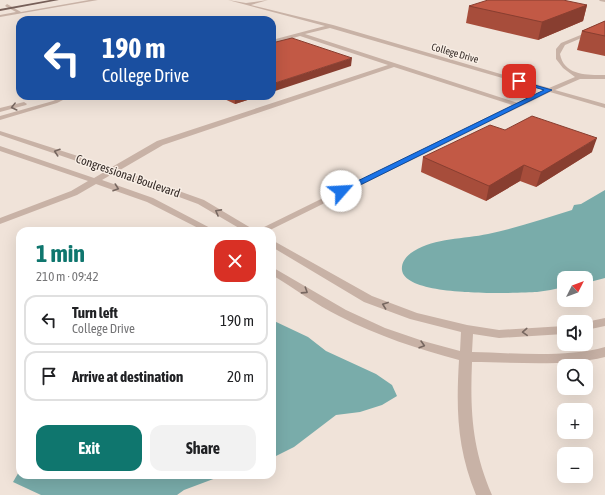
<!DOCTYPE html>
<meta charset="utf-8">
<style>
body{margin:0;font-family:"Asap Condensed",sans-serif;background:#f2f2f2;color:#202124;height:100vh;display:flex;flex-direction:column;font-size:15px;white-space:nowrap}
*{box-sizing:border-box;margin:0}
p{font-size:13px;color:#757577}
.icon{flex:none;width:22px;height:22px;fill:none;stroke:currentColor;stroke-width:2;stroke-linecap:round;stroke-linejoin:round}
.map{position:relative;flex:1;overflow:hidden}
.panel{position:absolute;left:16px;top:227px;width:260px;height:252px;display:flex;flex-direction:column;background:#fff;border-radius:12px;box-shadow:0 4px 16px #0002}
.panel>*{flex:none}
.banner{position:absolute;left:16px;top:16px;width:260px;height:84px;border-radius:12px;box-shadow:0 4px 16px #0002;background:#1a4fa0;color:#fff;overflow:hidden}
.needle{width:26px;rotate:48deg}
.tools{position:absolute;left:557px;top:271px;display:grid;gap:8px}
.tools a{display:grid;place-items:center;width:36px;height:36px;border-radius:8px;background:#fff;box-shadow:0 4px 16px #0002;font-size:20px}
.pin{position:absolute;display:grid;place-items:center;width:34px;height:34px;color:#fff;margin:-17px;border-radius:8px;box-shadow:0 2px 6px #0006}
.me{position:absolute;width:44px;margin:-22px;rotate:64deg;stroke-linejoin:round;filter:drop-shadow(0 0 3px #0008)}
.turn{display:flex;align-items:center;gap:14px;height:84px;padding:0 20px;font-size:18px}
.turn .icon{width:52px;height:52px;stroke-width:2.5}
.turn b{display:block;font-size:28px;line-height:34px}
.round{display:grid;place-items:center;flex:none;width:42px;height:42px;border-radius:12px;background:#f2f2f2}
.headline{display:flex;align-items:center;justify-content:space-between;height:68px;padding:0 20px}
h1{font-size:24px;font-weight:700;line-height:30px;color:#0f766e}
.primary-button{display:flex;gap:8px;margin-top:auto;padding:8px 20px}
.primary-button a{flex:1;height:46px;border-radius:12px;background:#0f766e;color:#fff;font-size:16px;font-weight:700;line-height:46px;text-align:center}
.primary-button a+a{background:#f2f2f2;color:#202124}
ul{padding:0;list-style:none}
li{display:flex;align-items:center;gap:12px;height:50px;margin:0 8px 6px;padding:0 12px;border:2px solid #e0e0e0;border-radius:12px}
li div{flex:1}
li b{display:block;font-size:15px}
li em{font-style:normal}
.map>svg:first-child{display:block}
.water{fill:#79acaa}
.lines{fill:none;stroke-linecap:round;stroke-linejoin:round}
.minor{fill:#c8b2a6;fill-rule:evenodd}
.major{fill:#765f58;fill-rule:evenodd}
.wall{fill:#a74d3b}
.shaded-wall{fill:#883e30}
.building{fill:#c25945;stroke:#883e30}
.oneway{stroke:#776760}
.route{fill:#1a73e8;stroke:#114b97}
.labels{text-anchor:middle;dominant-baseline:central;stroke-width:3;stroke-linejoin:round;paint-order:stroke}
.far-street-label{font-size:10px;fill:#342a26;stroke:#f8eee5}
.street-label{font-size:12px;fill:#342a26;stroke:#f8eee5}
</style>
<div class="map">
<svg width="605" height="495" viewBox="0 0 605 495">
<rect width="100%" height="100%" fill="#f0e3d9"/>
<!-- water -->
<g class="water">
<path d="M605,190V278L586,283V278H564V287C555,289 546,291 537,292C516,293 405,298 402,270C401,262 407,255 414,251C435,238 464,239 488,234C516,228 544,219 572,210L574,205L581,204Z"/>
<polygon points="272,320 308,337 326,351 376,374 392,385 397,396 382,405 360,412 336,415 294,447 272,458"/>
<polygon points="20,470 20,475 224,475 184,490 177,495 41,495 13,482"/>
</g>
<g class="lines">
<!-- minor -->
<g class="minor">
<polygon points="89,0 98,0 0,17 0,15 16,12 5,6 7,4 21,12"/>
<path d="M228,0L246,3L268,0L251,5L333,25L549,88L575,77L563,68L556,59V49L561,43L605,25V28L565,45L560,54C564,76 588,75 605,75V79H580L555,90L605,104V108L550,92L268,231H244L198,204L114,173L102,180L153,198L216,231H204L147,202L96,184L77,195L0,224V218L71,191L88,181L0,151V146L94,178L106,171L0,135V131L112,167L157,141L388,65L300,36L272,44V40L325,26ZM330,28L544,90L518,103L305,34ZM394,67L512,105L256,231L204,200L120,170L163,145Z"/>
<polygon points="599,0 605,0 605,2 600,1"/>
<polygon points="63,96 71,96 57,103 0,120 0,116 53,101"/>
<polygon points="24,102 27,104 26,105 0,112 0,108"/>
<path d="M272,240L372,296L417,313L467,325L499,330L564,326V334L499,338L473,334L472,352C513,353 566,358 605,347V357C566,367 513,362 472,362C470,411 472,449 492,495H476C457,448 456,410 459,360C418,349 378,336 339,316C316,305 294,288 272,275V267L346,310L385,328L423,341L460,351L461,332L410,319L364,302L272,247Z"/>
<polygon points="605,318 605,326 586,330 586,322"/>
</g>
<!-- major -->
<polygon class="major" points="50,0 59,0 0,11 0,9"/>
</g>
<!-- wall -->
<g class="wall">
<polygon points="587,5 583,21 538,40 466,23 469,6"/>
<polygon points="605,21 605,56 577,50 582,31"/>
<polygon points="218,96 260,96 235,104"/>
<polygon points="505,130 592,152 536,187 520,181 486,201 421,172 423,157"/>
</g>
<!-- shaded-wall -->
<g class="shaded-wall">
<polygon points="587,5 583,21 538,40 542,22"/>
<polygon points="352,58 351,66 272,92 272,84"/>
<polygon points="235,96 260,96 235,104"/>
<polygon points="597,138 592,152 536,187 541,172"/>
<polygon points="524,165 520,181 486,201 489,186"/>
</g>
<!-- building -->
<g class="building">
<polygon points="488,0 563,0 587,5 542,22 469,6"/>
<polygon points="605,21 605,36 582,31"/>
<polygon points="292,38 352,58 272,84 272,43"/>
<polygon points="532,116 597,138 541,172 524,165 489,186 423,157 490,125 505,130"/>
</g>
<!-- one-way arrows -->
<defs><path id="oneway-chevron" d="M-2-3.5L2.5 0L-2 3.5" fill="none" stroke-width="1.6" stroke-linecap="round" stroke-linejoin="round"/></defs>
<g class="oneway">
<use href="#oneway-chevron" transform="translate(14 107) rotate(166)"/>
<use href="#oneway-chevron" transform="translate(57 152) rotate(-162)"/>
<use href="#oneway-chevron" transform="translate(116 188) rotate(19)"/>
<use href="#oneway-chevron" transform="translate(218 212) rotate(-151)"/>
<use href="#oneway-chevron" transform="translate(305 291) rotate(33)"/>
<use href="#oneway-chevron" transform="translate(385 305) rotate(-160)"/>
<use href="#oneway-chevron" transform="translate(525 332) rotate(177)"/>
<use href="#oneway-chevron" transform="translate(422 345) rotate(16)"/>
</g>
<!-- route -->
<polygon class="route" points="517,80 552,90 344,193 341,194 337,191 544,90 517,82"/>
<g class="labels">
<!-- far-street labels -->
<g class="far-street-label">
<text transform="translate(455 53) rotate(16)">College Drive</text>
</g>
<!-- street labels -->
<g class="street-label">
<text transform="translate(128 176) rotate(19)">Congressional Boulevard</text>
</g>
</g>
</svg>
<div class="tools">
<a><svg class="needle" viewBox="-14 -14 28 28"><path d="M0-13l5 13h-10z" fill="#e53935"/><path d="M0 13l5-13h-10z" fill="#757577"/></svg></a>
<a><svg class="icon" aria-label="sound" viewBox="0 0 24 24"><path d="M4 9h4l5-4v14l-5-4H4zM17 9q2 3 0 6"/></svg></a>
<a><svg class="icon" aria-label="search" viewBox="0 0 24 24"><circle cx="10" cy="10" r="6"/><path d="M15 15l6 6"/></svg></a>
<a>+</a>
<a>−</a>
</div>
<div class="pin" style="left:519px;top:81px;background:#d93025"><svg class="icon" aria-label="arrive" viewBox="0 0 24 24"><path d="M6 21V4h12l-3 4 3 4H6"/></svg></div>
<svg class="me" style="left:341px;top:191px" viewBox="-20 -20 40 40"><circle r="19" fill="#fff"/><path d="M0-13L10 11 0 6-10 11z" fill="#1a73e8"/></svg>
<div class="banner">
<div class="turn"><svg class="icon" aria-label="left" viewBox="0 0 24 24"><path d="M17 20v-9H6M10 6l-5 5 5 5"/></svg><div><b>190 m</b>College Drive</div></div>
</div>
<section class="panel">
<div class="headline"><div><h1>1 min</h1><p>210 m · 09:42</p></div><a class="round" style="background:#d93025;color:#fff"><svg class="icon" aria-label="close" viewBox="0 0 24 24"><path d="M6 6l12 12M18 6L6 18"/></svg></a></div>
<ul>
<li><svg class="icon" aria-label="left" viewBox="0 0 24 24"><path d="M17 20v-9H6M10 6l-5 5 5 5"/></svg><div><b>Turn left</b><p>College Drive</p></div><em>190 m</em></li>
<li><svg class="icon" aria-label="arrive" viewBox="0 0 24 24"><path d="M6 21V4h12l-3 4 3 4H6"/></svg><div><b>Arrive at destination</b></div><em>20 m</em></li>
</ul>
<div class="primary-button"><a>Exit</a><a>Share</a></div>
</section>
</div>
